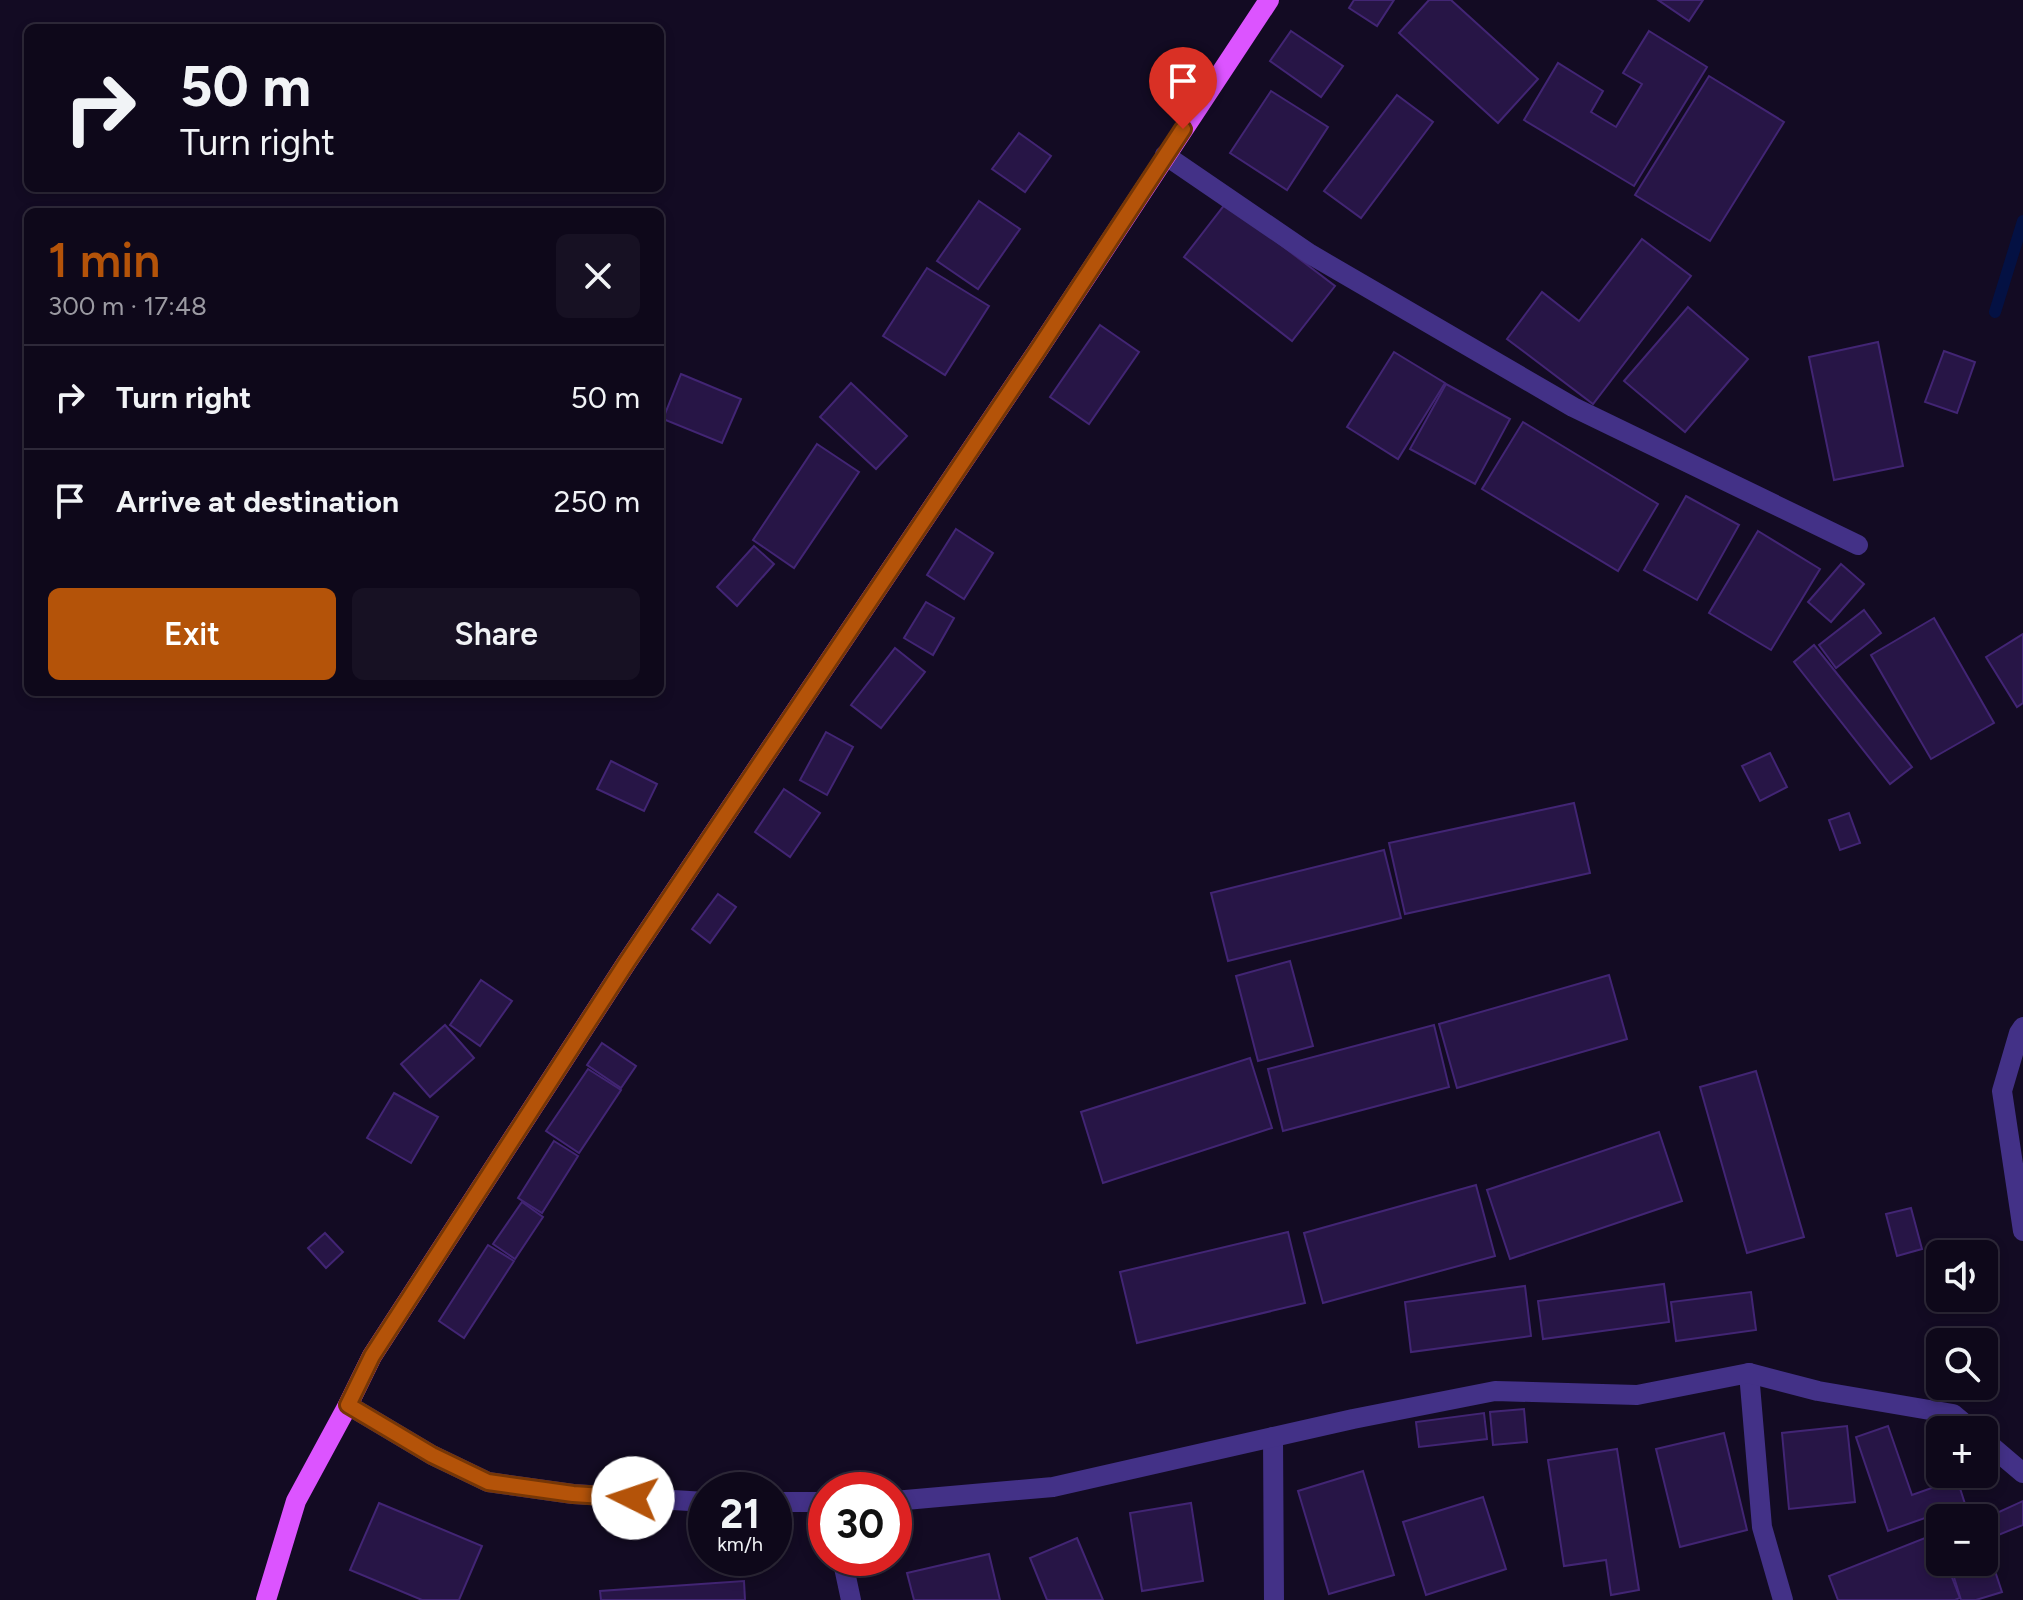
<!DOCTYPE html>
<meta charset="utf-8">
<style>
body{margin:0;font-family:Figtree,sans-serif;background:#171123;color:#f1f3f6;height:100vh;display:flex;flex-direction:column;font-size:30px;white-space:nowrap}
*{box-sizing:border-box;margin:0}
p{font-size:26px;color:#9b9aa2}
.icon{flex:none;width:44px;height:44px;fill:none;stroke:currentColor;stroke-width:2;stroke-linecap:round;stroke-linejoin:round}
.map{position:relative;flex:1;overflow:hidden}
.side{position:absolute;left:24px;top:208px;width:640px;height:488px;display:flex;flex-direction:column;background:#0e081a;border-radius:12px;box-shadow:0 4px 12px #0003,0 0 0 2px #2e2939}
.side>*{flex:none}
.guide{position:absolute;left:24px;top:24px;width:640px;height:168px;border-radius:12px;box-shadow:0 4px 12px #0003,0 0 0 2px #2e2939;background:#0e081a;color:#f1f3f6;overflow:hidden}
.fabs{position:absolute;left:1926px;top:1240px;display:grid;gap:16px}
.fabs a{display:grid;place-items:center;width:72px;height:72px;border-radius:12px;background:#0e081a;box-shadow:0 4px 12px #0003,0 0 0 2px #2e2939;font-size:40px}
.speed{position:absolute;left:688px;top:1472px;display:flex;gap:16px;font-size:40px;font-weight:700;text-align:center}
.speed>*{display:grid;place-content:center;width:104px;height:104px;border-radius:50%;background:#0e081a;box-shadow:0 4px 12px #0003,0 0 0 2px #2e2939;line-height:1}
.speed small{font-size:20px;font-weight:400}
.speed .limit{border:12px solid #d22;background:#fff;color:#111}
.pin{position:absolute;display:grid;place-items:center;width:68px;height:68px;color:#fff;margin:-82px -34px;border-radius:50% 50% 50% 0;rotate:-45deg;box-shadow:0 0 8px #0007}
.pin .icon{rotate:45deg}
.me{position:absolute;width:88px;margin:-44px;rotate:274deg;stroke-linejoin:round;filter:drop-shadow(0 0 6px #0008)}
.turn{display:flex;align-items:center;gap:28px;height:168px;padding:0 24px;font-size:36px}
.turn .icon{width:104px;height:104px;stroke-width:2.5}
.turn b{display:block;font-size:56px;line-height:68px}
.round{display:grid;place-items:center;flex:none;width:84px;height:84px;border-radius:12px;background:#171123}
.headline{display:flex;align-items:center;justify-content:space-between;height:136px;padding:0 24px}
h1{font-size:48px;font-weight:600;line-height:60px;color:#b45309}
.cta{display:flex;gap:16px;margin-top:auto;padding:16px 24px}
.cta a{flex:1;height:92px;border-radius:12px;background:#b45309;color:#fff;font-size:32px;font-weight:600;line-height:92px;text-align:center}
.cta a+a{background:#171123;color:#f1f3f6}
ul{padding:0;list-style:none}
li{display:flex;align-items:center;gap:24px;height:104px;padding:0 24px;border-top:2px solid #2e2939}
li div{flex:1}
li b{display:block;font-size:30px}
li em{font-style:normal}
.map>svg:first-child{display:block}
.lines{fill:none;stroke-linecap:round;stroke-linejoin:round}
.stream{stroke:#041143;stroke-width:12}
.building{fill:#271546;stroke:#422574;stroke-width:2}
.minor{stroke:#433187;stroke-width:20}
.major{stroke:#dc54ff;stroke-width:20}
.route-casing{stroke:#753606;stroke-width:20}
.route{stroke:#b45309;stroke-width:14}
</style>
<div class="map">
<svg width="2023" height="1600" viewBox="0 0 2023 1600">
<rect width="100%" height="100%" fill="#130b23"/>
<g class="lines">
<!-- stream -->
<polyline class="stream" points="1995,312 2023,221"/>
</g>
<!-- building -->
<g class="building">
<polygon points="1354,0 1394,0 1377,26 1349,8"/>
<polygon points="1429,0 1451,0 1538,79 1498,123 1399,33"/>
<polygon points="1658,0 1703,0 1689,21"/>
<polygon points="1291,31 1343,66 1321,97 1270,61"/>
<polygon points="1649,31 1707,67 1634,186 1524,120 1558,63 1603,91 1591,112 1616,127 1642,84 1623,73"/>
<polygon points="1709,76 1784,122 1710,241 1635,195"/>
<polygon points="1271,91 1328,127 1287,190 1230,153"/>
<polygon points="1397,95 1433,122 1361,218 1324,191"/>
<polygon points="1019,133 1051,156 1025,192 992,169"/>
<polygon points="979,201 1020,229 978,289 937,261"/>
<polygon points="1226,203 1335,286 1292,341 1184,257"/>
<polygon points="1642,239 1691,276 1593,404 1507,339 1542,292 1579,321"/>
<polygon points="927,268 989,306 945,375 883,336"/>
<polygon points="1688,307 1748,359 1685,432 1624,381"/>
<polygon points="1100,325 1139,352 1089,424 1050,397"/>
<polygon points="1878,342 1903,466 1834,480 1809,357"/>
<polygon points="1944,351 1975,362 1957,413 1925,402"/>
<polygon points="1394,352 1445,383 1398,459 1347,427"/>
<polygon points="681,374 741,399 722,443 663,419"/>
<polygon points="851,383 907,436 876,469 820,417"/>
<polygon points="1446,384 1510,419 1475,484 1410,449"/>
<polygon points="1523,422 1658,504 1618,571 1482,489"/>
<polygon points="817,444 859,472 794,568 753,540"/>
<polygon points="1686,496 1739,525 1697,600 1644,570"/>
<polygon points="956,529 993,553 964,599 927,575"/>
<polygon points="1758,531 1820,569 1771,650 1709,613"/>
<polygon points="754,546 774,564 737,606 717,587"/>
<polygon points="1841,564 1864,584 1831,622 1808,602"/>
<polygon points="926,602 954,618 933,655 904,638"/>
<polygon points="1864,610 1881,633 1836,668 1819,645"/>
<polygon points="1934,618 1994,723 1931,759 1871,655"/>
<polygon points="2023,634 2023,703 2017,707 1986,657"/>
<polygon points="1814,645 1912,767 1890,784 1794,662"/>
<polygon points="895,648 925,672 881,728 851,705"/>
<polygon points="826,732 853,747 827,795 800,780"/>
<polygon points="1770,753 1787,787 1760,801 1742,766"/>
<polygon points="611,761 657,784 644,811 597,789"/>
<polygon points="784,789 820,813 790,857 755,832"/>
<polygon points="1574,803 1590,873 1405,914 1389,843"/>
<polygon points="1849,813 1860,843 1840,850 1829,820"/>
<polygon points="1384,850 1401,918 1228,961 1211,893"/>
<polygon points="718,894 736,907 710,943 692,929"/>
<polygon points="1290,961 1313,1046 1258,1061 1236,976"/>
<polygon points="1609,975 1627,1039 1457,1088 1439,1024"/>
<polygon points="481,980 512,1001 480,1046 450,1025"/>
<polygon points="445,1025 474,1058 430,1097 401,1064"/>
<polygon points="1434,1025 1449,1087 1283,1131 1268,1069"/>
<polygon points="602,1043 636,1066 621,1088 587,1065"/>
<polygon points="1250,1058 1272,1128 1103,1183 1081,1112"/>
<polygon points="588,1069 621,1090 579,1153 546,1131"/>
<polygon points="1756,1071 1804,1237 1747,1253 1700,1087"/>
<polygon points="394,1093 438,1117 411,1163 367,1138"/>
<polygon points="1659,1132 1682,1201 1510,1259 1487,1190"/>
<polygon points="554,1141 578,1156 542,1213 518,1198"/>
<polygon points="1476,1185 1495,1256 1323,1303 1304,1233"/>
<polygon points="522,1202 543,1217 515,1259 493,1244"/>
<polygon points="1911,1208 1922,1249 1897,1256 1886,1214"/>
<polygon points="1288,1232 1305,1303 1137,1343 1120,1272"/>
<polygon points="325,1233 343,1252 326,1268 308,1248"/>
<polygon points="488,1245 514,1261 464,1338 439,1321"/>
<polygon points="1664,1284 1669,1322 1543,1339 1538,1301"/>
<polygon points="1525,1286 1531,1336 1411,1352 1405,1302"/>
<polygon points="1751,1292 1756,1330 1676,1341 1671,1302"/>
<polygon points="1524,1409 1527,1442 1493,1445 1490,1412"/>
<polygon points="1484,1413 1487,1439 1419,1447 1416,1422"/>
<polygon points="1847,1426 1855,1502 1789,1509 1782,1433"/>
<polygon points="1888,1426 1912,1495 1957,1479 1965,1504 1888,1531 1856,1437"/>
<polygon points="1724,1433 1747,1530 1680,1547 1656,1449"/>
<polygon points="1617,1449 1639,1590 1611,1595 1606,1560 1564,1566 1548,1460"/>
<polygon points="1363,1471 1394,1575 1329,1594 1298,1491"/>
<polygon points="1483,1497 1506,1569 1426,1595 1403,1522"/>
<polygon points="2023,1501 2023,1525 1996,1536 1988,1517"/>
<polygon points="379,1503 482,1546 459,1600 422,1600 350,1570"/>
<polygon points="1191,1503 1203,1581 1142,1591 1130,1513"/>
<polygon points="1935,1534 1940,1547 1940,1562 1946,1562 1960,1598 1955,1600 1838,1600 1829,1576"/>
<polygon points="1077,1538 1103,1600 1047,1600 1030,1558"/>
<polygon points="989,1554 1000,1600 914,1600 907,1573"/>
<polygon points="1992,1562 2002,1592 1976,1600 1961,1600 1953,1574"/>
<polygon points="744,1581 745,1600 601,1600 600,1591"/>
</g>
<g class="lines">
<!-- minor -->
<g class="minor">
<polyline points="1165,155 1310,254 1573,407 1858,545"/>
<polyline points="2023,1027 2019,1033 2002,1091 2023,1231"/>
<polyline points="1749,1373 1762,1527 1783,1600"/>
<polyline points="348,1405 432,1455 488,1482 573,1494 706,1502"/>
<polyline points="1273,1437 1274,1600"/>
<polyline points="1984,1440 2023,1473"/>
<polyline points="894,1501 1053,1487 1353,1419 1495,1391 1637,1395 1749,1373 1818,1391 1953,1414 1972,1430"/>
<polyline points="774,1502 826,1502"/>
<polyline points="842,1558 851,1600"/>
</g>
<!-- major -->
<polyline class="major" points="266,1600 296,1501 348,1405 372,1356 627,962 1036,353 1269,0"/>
</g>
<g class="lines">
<defs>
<polyline id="route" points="633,1498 573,1494 488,1482 432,1455 348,1405 372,1356 627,962 1036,353 1183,129"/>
</defs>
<!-- route casing -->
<use href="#route" class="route-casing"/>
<!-- route -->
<use href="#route" class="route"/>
</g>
</svg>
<div class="fabs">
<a><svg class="icon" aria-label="sound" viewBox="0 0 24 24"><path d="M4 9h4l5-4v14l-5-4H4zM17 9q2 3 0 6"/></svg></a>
<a><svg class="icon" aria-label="search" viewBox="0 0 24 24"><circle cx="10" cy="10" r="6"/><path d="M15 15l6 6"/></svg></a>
<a>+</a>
<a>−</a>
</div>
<div class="speed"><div>21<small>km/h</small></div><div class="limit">30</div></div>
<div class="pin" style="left:1183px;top:129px;background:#d93025"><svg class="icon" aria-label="arrive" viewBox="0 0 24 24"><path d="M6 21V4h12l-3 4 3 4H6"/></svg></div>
<svg class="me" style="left:633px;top:1498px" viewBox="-20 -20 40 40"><circle r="19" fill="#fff"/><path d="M0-13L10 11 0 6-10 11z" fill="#b45309"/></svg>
<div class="guide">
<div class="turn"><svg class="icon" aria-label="right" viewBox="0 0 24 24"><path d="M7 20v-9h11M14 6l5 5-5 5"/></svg><div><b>50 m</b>Turn right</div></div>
</div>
<section class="side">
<div class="headline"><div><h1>1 min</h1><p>300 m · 17:48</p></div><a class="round"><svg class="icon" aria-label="close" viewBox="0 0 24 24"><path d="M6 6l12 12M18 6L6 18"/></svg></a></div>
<ul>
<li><svg class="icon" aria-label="right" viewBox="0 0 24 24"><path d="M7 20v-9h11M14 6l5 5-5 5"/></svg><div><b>Turn right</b></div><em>50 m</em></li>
<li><svg class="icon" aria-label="arrive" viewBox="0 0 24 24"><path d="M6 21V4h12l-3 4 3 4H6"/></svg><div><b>Arrive at destination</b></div><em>250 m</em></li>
</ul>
<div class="cta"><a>Exit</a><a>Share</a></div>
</section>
</div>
